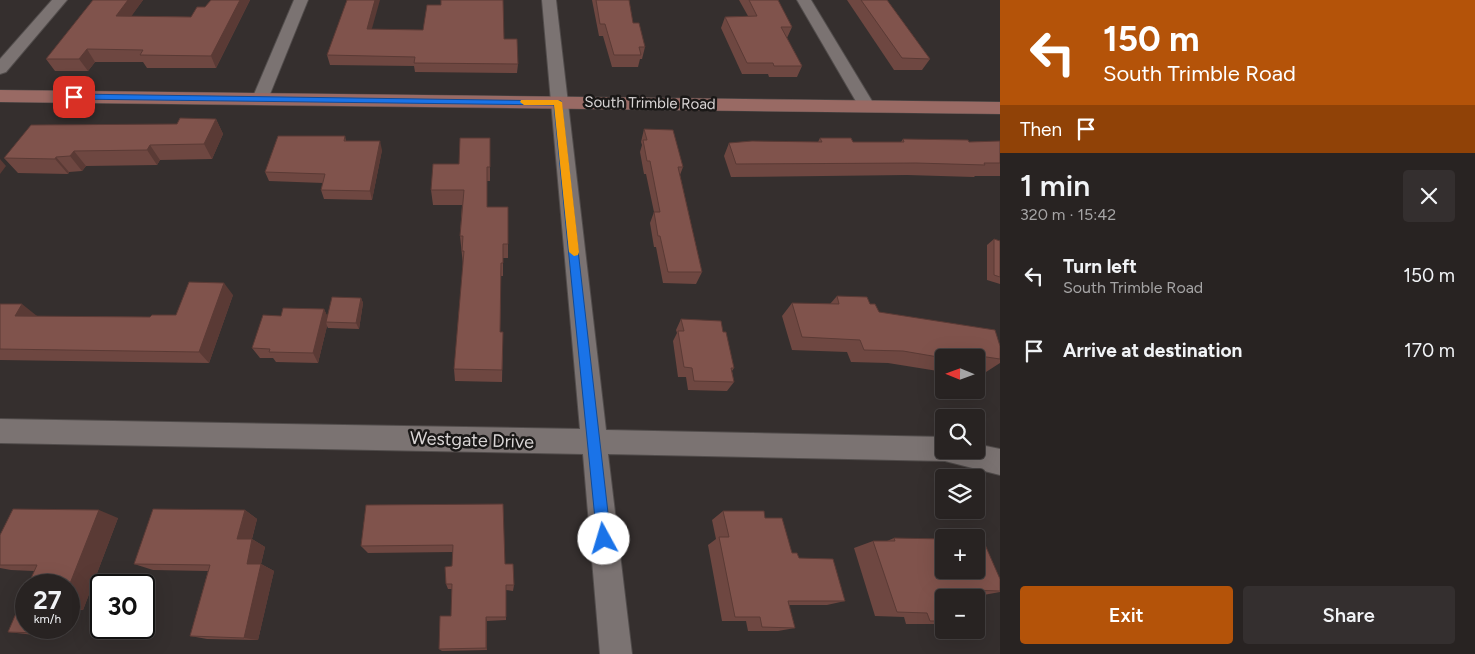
<!DOCTYPE html>
<meta charset="utf-8">
<style>
body{margin:0;font-family:Figtree,sans-serif;background:#342f2f;color:#f1f3f6;height:100vh;display:flex;flex-direction:column;font-size:19px;white-space:nowrap}
*{box-sizing:border-box;margin:0}
p{font-size:16px;color:#a5a4a5}
.icon{flex:none;width:28px;height:28px;fill:none;stroke:currentColor;stroke-width:2;stroke-linecap:round;stroke-linejoin:round}
.map{position:relative;flex:1;overflow:hidden}
.sheet{display:flex;flex-direction:column;background:#282322;width:475px}
.sheet>*{flex:none}
.banner{background:#b45309;color:#fff;overflow:hidden}
.needle{width:32px;rotate:271deg}
.buttons{position:absolute;left:935px;top:349px;display:grid;gap:10px}
.buttons a{display:grid;place-items:center;width:50px;height:50px;border-radius:5px;background:#282322;box-shadow:0 5px 20px #0002,0 0 0 1px #444040;font-size:25px}
.speed{position:absolute;left:15px;top:574px;display:flex;gap:10px;font-size:25px;font-weight:700;text-align:center}
.speed>*{display:grid;place-content:center;width:65px;height:65px;border-radius:50%;background:#282322;box-shadow:0 5px 20px #0002,0 0 0 1px #444040;line-height:1}
.speed small{font-size:12px;font-weight:400}
.speed .limit{border:2px solid #111;border-radius:8px;background:#fff;color:#111}
.pin{position:absolute;display:grid;place-items:center;width:42px;height:42px;color:#fff;margin:-21px;border-radius:10px;box-shadow:0 2px 8px #0006}
.me{position:absolute;width:55px;margin:-28px;rotate:354deg;stroke-linejoin:round;filter:drop-shadow(0 0 4px #0008)}
.turn{display:flex;align-items:center;gap:18px;height:105px;padding:0 20px;font-size:22px}
.turn .icon{width:65px;height:65px;stroke-width:2.5}
.turn b{display:block;font-size:35px;line-height:42px}
.then{display:flex;align-items:center;height:48px;padding:0 20px;background:#0003;gap:10px;font-size:19px}
.round{display:grid;place-items:center;flex:none;width:52px;height:52px;border-radius:5px;background:#342f2f}
.head{display:flex;align-items:center;justify-content:space-between;height:85px;padding:0 20px}
h1{font-size:30px;font-weight:600;line-height:38px}
.action{display:flex;gap:10px;margin-top:auto;padding:10px 20px}
.action a{flex:1;height:58px;border-radius:5px;background:#b45309;color:#fff;font-size:20px;font-weight:600;line-height:58px;text-align:center}
.action a+a{background:#342f2f;color:#f1f3f6}
ul{padding:0;list-style:none}
li{display:flex;align-items:center;gap:15px;height:75px;padding:0 20px}
li div{flex:1}
li b{display:block;font-size:19px}
li em{font-style:normal}
main{display:flex;flex:1;min-height:0}
.map>svg:first-child{display:block}
.lines{fill:none;stroke-linecap:round;stroke-linejoin:round}
.minor-casing{stroke:#514c4b;stroke-width:2}
.secondary-casing{stroke:#514c4b;stroke-width:1}
.minor{fill:#7b7372;fill-rule:evenodd}
.secondary{fill:#996a64;fill-rule:evenodd}
.wall{fill:#6e4741}
.shaded-wall{fill:#5a3a35}
.building{fill:#80534c;stroke:#5a3a35}
.route{fill:#1a73e8;stroke:#114b97}
.slow{fill:#f59e0b}
.labels{text-anchor:middle;dominant-baseline:central;stroke-width:5;stroke-linejoin:round;paint-order:stroke}
.far-street-label{font-size:15px;fill:#d9d5d5;stroke:#1a1817}
.street-label{font-size:18px;fill:#d9d5d5;stroke:#1a1817}
</style>
<main>
<div class="map">
<svg width="1000" height="654" viewBox="0 0 1000 654">
<rect width="100%" height="100%" fill="#352f2e"/>
<g class="lines">
<defs>
<g id="minor">
<polygon points="52,0 67,0 6,72 0,74 0,59"/>
<polygon points="294,0 308,0 268,99 266,103 254,103 252,99"/>
<polygon points="542,0 556,0 606,430 944,437 944,450 976,450 976,444 1000,449 1000,475 945,461 608,454 632,654 600,654 583,454 0,443 0,419 580,429"/>
<polygon points="797,0 811,0 875,106 873,110 867,111 861,110"/>
</g>
<polygon id="secondary" points="0,90 1000,102 1000,114 0,102"/>
</defs>
<!-- minor casing -->
<use href="#minor" class="minor-casing"/>
<!-- secondary casing -->
<use href="#secondary" class="secondary-casing"/>
<!-- minor -->
<use href="#minor" class="minor"/>
<!-- secondary -->
<use href="#secondary" class="secondary"/>
</g>
<!-- wall -->
<g class="wall">
<polygon points="93,0 143,0 131,16 191,17 205,7 211,0 250,0 216,68 147,68 143,62 95,62 88,71 55,71 46,59"/>
<polygon points="592,0 629,0 633,23 645,47 642,59 640,59 638,67 612,67 603,36 599,36"/>
<polygon points="739,0 778,0 792,27 787,38 802,66 797,77 769,77 768,74 742,74 721,28 725,17 748,16"/>
<polygon points="847,0 887,0 930,59 922,70 894,70"/>
<polygon points="371,29 504,39 518,64 517,73 415,72 414,66 330,65 327,55"/>
<polygon points="216,119 223,134 212,159 160,160 157,165 86,166 82,171 69,172 68,174 18,173 4,158 177,124"/>
<polygon points="644,129 683,167 680,175 702,272 696,284 663,283 656,247 654,247 650,223 654,212 646,174 644,174 640,152 642,145 641,142"/>
<polygon points="345,136 346,141 382,150 372,200 324,199 321,190 323,183 269,181 265,172"/>
<polygon points="490,138 490,181 487,181 487,207 508,207 508,258 503,258 503,276 501,276 500,332 503,332 502,382 455,381 454,369 463,265 460,236 462,205 433,205 431,190 459,164"/>
<polygon points="820,138 853,142 901,142 903,139 969,142 1000,141 1000,176 975,176 974,177 907,175 731,177 724,156 729,143 818,142"/>
<polygon points="994,239 1000,241 1000,284 987,280 987,245"/>
<polygon points="233,295 209,363 0,360 0,304 37,316 150,317 176,315"/>
<polygon points="837,296 870,304 879,312 1000,346 1000,363 986,372 976,370 976,358 944,358 944,372 888,363 851,362 847,352 792,350 782,316 792,303 830,304"/>
<polygon points="361,298 363,303 359,329 328,328 327,326 318,363 276,362 273,358 260,358 252,348 281,316 324,309 327,316"/>
<polygon points="681,319 723,332 734,368 732,371 734,382 727,391 688,390 686,377 678,377 673,341 677,333 676,330"/>
<polygon points="366,505 505,564 514,585 513,591 506,590 506,620 487,621 487,650 442,651 439,649 451,616 452,589 448,589 446,584 452,566 453,552 368,553 361,546"/>
<polygon points="245,510 257,519 252,539 265,547 261,564 274,571 258,640 207,639 190,636 208,571 153,570 134,564"/>
<polygon points="723,511 765,518 792,553 799,558 845,601 827,605 789,605 795,628 778,631 748,631 746,621 722,621 708,545 716,539 712,520"/>
<polygon points="118,518 83,610 72,610 69,617 69,585 34,571 11,570 0,568 0,535"/>
<polygon points="894,538 1000,579 1000,592 978,596 944,598 944,623 937,624 906,624 904,617 875,616 854,548 873,541 887,541"/>
<polygon points="26,590 62,636 34,635 8,632"/>
</g>
<!-- shaded-wall -->
<g class="shaded-wall">
<polygon points="128,0 143,0 123,28 116,16"/>
<polygon points="240,0 250,0 216,68 211,56"/>
<polygon points="375,0 380,0 369,39 367,29"/>
<polygon points="87,49 95,62 88,71 79,59"/>
<polygon points="216,119 223,134 212,159 204,144"/>
<polygon points="380,141 382,150 372,200 370,191"/>
<polygon points="150,145 160,160 157,165 147,150"/>
<polygon points="74,151 86,166 82,171 70,156"/>
<polygon points="56,157 69,172 68,174 55,159"/>
<polygon points="0,159 6,166 0,174"/>
<polygon points="224,283 233,295 209,363 199,352"/>
<polygon points="361,298 363,303 359,329 356,323"/>
<polygon points="22,304 37,316 30,328 15,316"/>
<polygon points="324,309 329,320 326,322 327,326 318,363 313,353"/>
<polygon points="99,510 118,518 83,610 69,607 69,586"/>
<polygon points="245,510 257,519 250,546 237,539"/>
<polygon points="252,539 265,547 260,568 261,564 274,571 258,640 244,638 247,564"/>
<polygon points="69,609 72,610 69,617"/>
<polygon points="486,617 487,621 487,650 486,648"/>
<polygon points="40,628 65,628 62,636 38,633"/>
</g>
<!-- building -->
<g class="building">
<polygon points="93,0 128,0 116,16 191,17 197,7 205,7 211,0 240,0 211,56 140,55 143,50 87,49 79,59 46,59"/>
<polygon points="347,0 375,0 367,29 423,30 427,5 441,5 441,0 503,0 504,39 517,39 518,64 414,63 415,57 327,55"/>
<polygon points="596,0 629,0 633,23 639,23 645,47 639,47 641,55 614,55 605,24 600,24"/>
<polygon points="749,0 778,0 792,27 781,27 802,66 774,66 773,63 747,63 725,17 757,16"/>
<polygon points="861,0 887,0 930,59 902,58"/>
<polygon points="180,118 216,119 204,144 150,145 147,150 74,151 70,156 56,157 55,159 4,158 31,125 177,124"/>
<polygon points="644,129 673,130 683,167 678,167 702,272 668,272 660,236 658,236 654,212 660,212 650,161 647,161 643,140 647,140"/>
<polygon points="278,136 345,136 344,141 380,141 370,191 321,190 325,174 265,172"/>
<polygon points="460,138 490,138 490,167 487,167 487,207 508,207 508,244 503,244 503,263 501,263 500,332 503,332 502,370 454,369 464,251 462,251 463,236 460,236 464,190 431,190 433,164 459,164"/>
<polygon points="820,138 851,138 853,142 904,142 903,139 968,140 969,142 1000,141 1000,163 984,163 985,165 916,163 736,164 729,143 752,141 822,142"/>
<polygon points="994,239 1000,241 1000,277 994,275"/>
<polygon points="189,282 224,283 199,352 0,349 0,304 22,304 15,316 150,317 152,315 176,315"/>
<polygon points="837,296 867,297 870,304 875,304 879,312 995,330 1000,346 1000,359 973,355 974,358 944,358 903,351 864,350 860,340 802,337 792,303 839,304"/>
<polygon points="332,297 361,298 356,323 326,322"/>
<polygon points="283,308 324,309 313,353 269,352 270,349 252,348 263,315 281,316"/>
<polygon points="681,319 721,321 723,332 726,332 734,368 731,368 734,382 694,381 692,368 684,367 678,331 684,331"/>
<polygon points="503,504 505,564 513,564 514,585 506,585 506,617 486,617 486,648 439,649 440,616 451,616 452,584 446,584 445,567 452,566 453,545 361,546 366,505"/>
<polygon points="13,509 99,510 69,586 69,585 28,585 37,565 0,565 0,535"/>
<polygon points="153,509 245,510 237,539 252,539 247,564 261,564 244,638 190,636 210,565 134,564"/>
<polygon points="723,511 764,511 765,518 782,518 792,553 797,553 799,558 833,559 845,601 788,601 795,628 762,627 760,617 735,617 719,537 729,537"/>
<polygon points="894,538 944,539 944,570 976,570 976,540 983,540 1000,579 1000,591 970,590 974,598 944,598 944,621 930,621 927,613 897,612 873,541 895,541"/>
<polygon points="26,590 26,628 40,628 38,633 8,632"/>
</g>
<!-- route -->
<polygon class="route" points="74,94 561,101 611,539 609,544 604,546 599,544 597,539 554,105 71,99 70,97"/>
<!-- slow -->
<polygon class="slow" points="521,100 558,100 562,102 579,252 578,255 574,256 569,252 554,105 524,105 520,102"/>
<g class="labels">
<!-- far-street labels -->
<g class="far-street-label">
<text transform="translate(650 103) rotate(1)">South Trimble Road</text>
</g>
<!-- street labels -->
<g class="street-label">
<text transform="translate(472 440) rotate(2)">Westgate Drive</text>
</g>
</g>
</svg>
<div class="buttons">
<a><svg class="needle" viewBox="-14 -14 28 28"><path d="M0-13l5 13h-10z" fill="#e53935"/><path d="M0 13l5-13h-10z" fill="#a5a4a5"/></svg></a>
<a><svg class="icon" aria-label="search" viewBox="0 0 24 24"><circle cx="10" cy="10" r="6"/><path d="M15 15l6 6"/></svg></a>
<a><svg class="icon" aria-label="layers" viewBox="0 0 24 24"><path d="M12 4l9 5-9 5-9-5zM3 14l9 5 9-5"/></svg></a>
<a>+</a>
<a>−</a>
</div>
<div class="speed"><div>27<small>km/h</small></div><div class="limit">30</div></div>
<div class="pin" style="left:74px;top:97px;background:#d93025"><svg class="icon" aria-label="arrive" viewBox="0 0 24 24"><path d="M6 21V4h12l-3 4 3 4H6"/></svg></div>
<svg class="me" style="left:604px;top:539px" viewBox="-20 -20 40 40"><circle r="19" fill="#fff"/><path d="M0-13L10 11 0 6-10 11z" fill="#1a73e8"/></svg>
</div>
<section class="sheet">
<div class="banner">
<div class="turn"><svg class="icon" aria-label="left" viewBox="0 0 24 24"><path d="M17 20v-9H6M10 6l-5 5 5 5"/></svg><div><b>150 m</b>South Trimble Road</div></div>
<div class="then">Then<svg class="icon" aria-label="arrive" viewBox="0 0 24 24"><path d="M6 21V4h12l-3 4 3 4H6"/></svg></div>
</div>
<div class="head"><div><h1>1 min</h1><p>320 m · 15:42</p></div><a class="round"><svg class="icon" aria-label="close" viewBox="0 0 24 24"><path d="M6 6l12 12M18 6L6 18"/></svg></a></div>
<ul>
<li><svg class="icon" aria-label="left" viewBox="0 0 24 24"><path d="M17 20v-9H6M10 6l-5 5 5 5"/></svg><div><b>Turn left</b><p>South Trimble Road</p></div><em>150 m</em></li>
<li><svg class="icon" aria-label="arrive" viewBox="0 0 24 24"><path d="M6 21V4h12l-3 4 3 4H6"/></svg><div><b>Arrive at destination</b></div><em>170 m</em></li>
</ul>
<div class="action"><a>Exit</a><a>Share</a></div>
</section>
</main>
